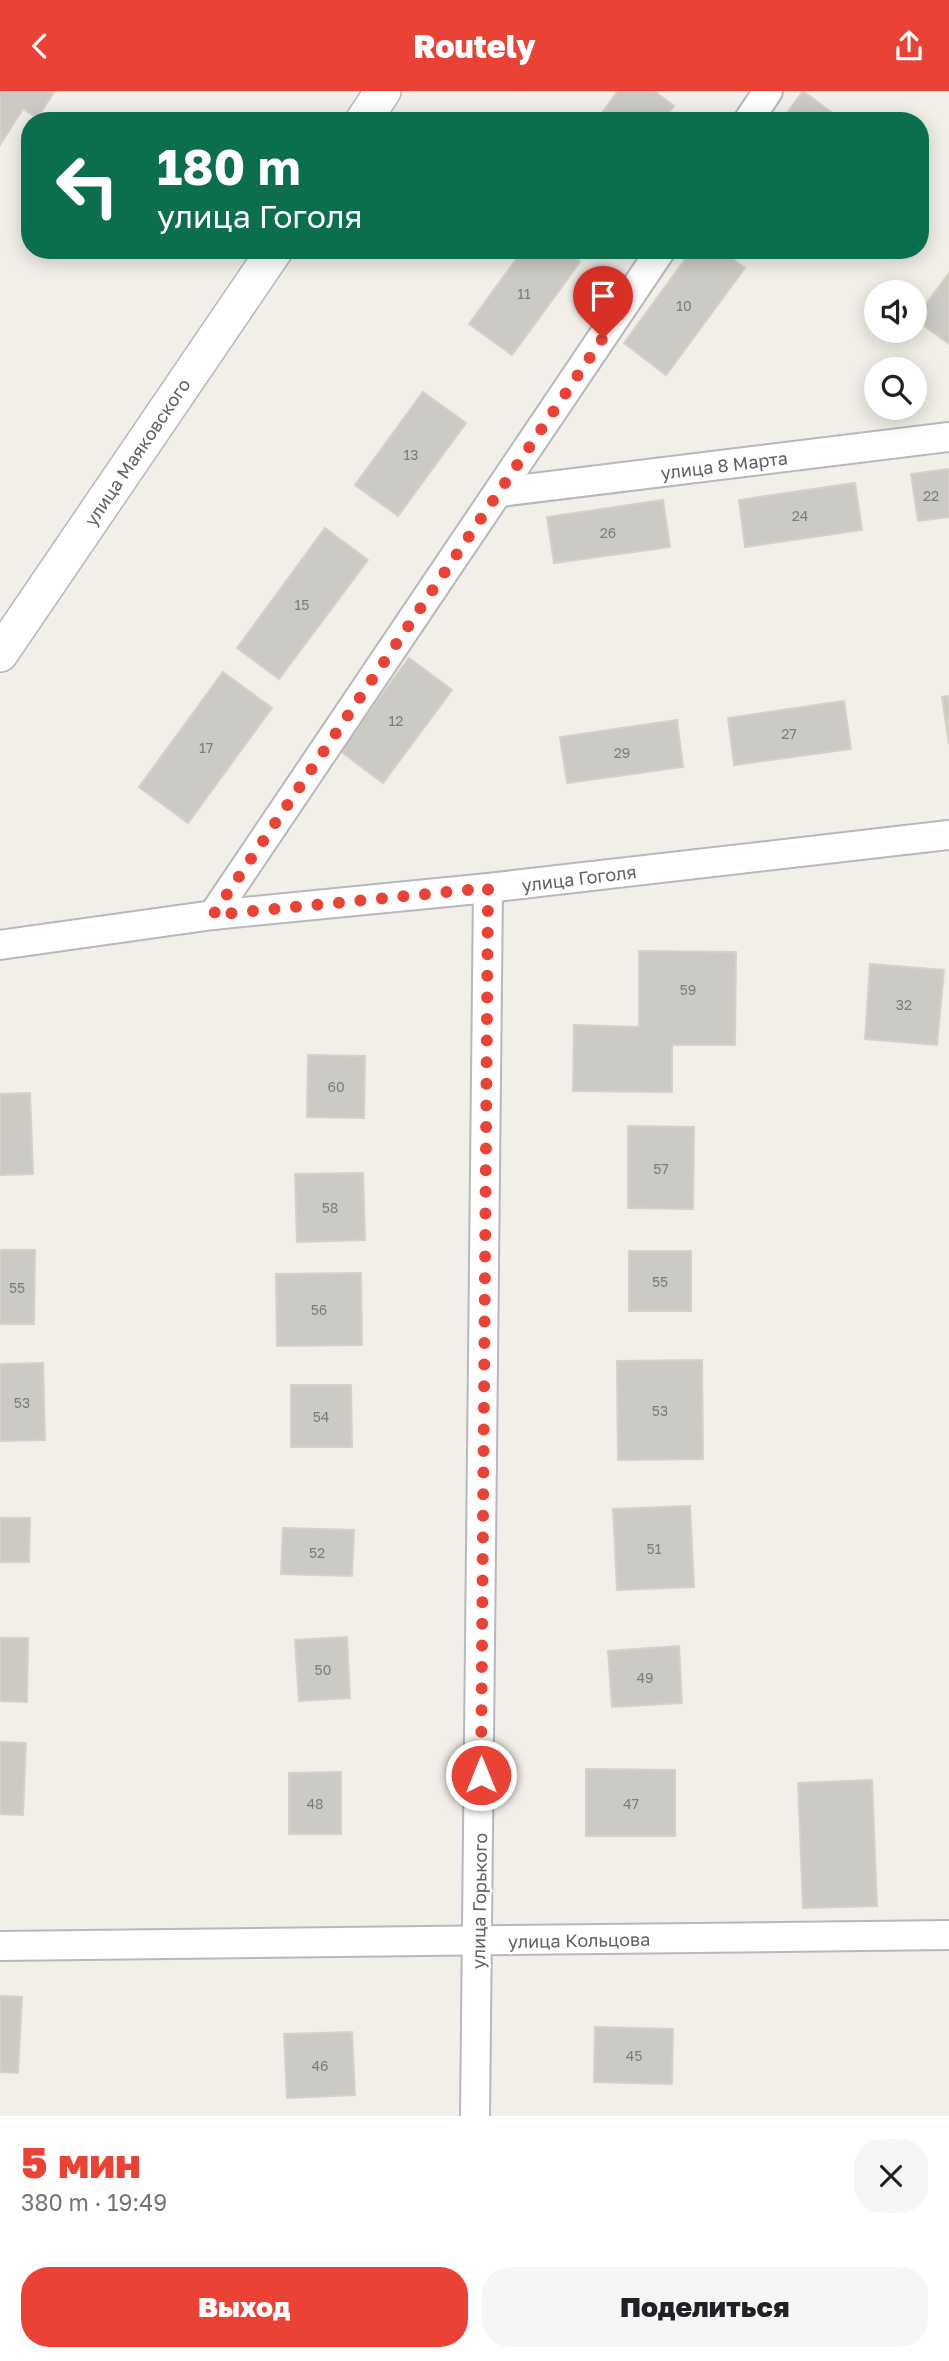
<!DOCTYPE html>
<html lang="ru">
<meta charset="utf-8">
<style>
body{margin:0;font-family:"Golos Text",sans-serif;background:#f6f6f6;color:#202124;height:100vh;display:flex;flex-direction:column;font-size:26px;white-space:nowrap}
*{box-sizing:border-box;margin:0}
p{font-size:23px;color:#757577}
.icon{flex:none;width:38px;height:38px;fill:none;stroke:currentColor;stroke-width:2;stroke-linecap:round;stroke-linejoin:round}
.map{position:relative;height:2025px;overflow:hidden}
.panel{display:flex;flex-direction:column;background:#fff;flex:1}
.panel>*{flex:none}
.hud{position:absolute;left:21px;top:21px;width:908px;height:147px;border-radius:28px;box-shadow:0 4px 18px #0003;background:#0b6e4f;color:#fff;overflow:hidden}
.buttons{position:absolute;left:864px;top:189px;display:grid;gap:14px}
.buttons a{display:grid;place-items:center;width:63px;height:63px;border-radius:50%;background:#fff;box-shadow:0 4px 18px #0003;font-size:35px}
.pin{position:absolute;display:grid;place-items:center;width:60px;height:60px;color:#fff;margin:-72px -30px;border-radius:50% 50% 50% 0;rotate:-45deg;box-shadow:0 0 7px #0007}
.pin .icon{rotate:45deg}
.me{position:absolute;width:77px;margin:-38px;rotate:0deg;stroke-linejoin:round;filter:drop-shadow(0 0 5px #0008)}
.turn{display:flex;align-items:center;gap:24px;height:147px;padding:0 21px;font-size:32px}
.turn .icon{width:91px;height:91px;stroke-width:2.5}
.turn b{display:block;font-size:49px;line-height:60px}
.round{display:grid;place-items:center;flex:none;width:74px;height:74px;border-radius:28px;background:#f6f6f6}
.headline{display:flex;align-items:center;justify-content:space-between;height:119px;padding:0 21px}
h1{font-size:42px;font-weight:800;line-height:52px;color:#ea4335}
.cta{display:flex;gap:14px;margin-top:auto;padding:14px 21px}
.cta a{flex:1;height:80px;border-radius:28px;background:#ea4335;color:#fff;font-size:28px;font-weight:800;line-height:80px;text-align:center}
.cta a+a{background:#f6f6f6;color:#202124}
header{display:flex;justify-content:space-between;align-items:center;height:91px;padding:0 21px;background:#ea4335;color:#fff;font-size:32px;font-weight:800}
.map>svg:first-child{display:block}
.building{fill:#cccac5;stroke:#d6d1c6;stroke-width:2}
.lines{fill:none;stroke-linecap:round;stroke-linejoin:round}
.minor-casing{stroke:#b5b8bc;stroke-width:32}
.tertiary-casing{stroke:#b5b8bc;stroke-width:38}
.minor{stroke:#fff;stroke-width:28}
.tertiary{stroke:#fff;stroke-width:35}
.route{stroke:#ea4335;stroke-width:12;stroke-dasharray:0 21.6}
.labels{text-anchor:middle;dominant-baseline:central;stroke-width:5;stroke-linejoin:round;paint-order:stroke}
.number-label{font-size:14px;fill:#7a7d7f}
.street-label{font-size:18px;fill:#5f6368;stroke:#fff}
</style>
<header><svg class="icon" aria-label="back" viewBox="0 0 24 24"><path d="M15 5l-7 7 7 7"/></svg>Routely<svg class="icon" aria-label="share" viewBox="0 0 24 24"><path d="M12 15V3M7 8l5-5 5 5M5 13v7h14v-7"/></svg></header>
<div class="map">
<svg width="949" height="2025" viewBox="0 0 949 2025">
<rect width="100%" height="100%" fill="#f1efe8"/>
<!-- building -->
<g class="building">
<polygon points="0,0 55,0 37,27 23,18 0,54"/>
<polygon points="618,0 654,0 674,15 662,30 596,30"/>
<polygon points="803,0 843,30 781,30"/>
<polygon points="523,159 564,159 580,171 512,264 469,233"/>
<polygon points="692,159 720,159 745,177 666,284 624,252"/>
<polygon points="949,182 949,253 915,228"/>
<polygon points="423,301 466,332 398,425 355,394"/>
<polygon points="949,378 949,426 918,430 911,383"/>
<polygon points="855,392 862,439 745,456 739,409"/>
<polygon points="663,409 670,456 554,472 547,426"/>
<polygon points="325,437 368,469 279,588 237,557"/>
<polygon points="409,567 452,599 383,692 340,660"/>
<polygon points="223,581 272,617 188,732 139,696"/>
<polygon points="949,605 949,653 942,606"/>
<polygon points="844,610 851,658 734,674 728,627"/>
<polygon points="677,629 683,676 567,692 560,646"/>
<polygon points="639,860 736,861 735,954 672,954 672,1001 573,1000 574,934 639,936"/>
<polygon points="870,873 944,879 937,954 865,948"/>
<polygon points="308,964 365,965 364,1027 307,1026"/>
<polygon points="30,1002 33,1083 0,1084 0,1003"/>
<polygon points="628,1035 694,1036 693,1118 628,1117"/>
<polygon points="363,1082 365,1149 297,1151 295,1083"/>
<polygon points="0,1159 35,1159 34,1233 0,1233"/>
<rect x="629" y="1160" width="62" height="60"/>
<polygon points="361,1182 362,1254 277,1255 276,1183"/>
<polygon points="702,1269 703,1368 618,1369 617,1270"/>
<polygon points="43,1272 45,1349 0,1350 0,1273"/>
<polygon points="291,1294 351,1294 352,1356 291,1356"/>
<polygon points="690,1415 694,1496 617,1499 613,1418"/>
<polygon points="0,1427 30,1427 29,1471 0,1471"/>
<polygon points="283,1437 354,1439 352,1485 281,1483"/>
<polygon points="347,1546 350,1607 299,1610 295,1549"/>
<polygon points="0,1547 28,1547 27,1611 0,1610"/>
<polygon points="679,1555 682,1612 612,1616 608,1560"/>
<polygon points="0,1651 26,1652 23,1724 0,1723"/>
<polygon points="586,1678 675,1679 675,1745 586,1745"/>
<polygon points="341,1681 341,1743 289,1743 289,1682"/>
<polygon points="872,1689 877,1815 803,1817 798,1692"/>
<polygon points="0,1905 22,1906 18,1982 0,1981"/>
<polygon points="595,1936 673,1938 672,1993 594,1991"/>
<polygon points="352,1941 355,2004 287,2007 284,1943"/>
</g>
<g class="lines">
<defs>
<g id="minor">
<polyline points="748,30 768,0"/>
<polyline points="500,401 949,346"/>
<polyline points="213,824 661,159"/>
<polyline points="0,854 213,824 488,797 949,744"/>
<polyline points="0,1855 949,1844"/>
<polyline points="475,2025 488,797"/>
</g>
<g id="tertiary">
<polyline points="363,30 383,0"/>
<polyline points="0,563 275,159"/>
</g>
</defs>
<!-- minor casing -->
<use href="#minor" class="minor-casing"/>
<!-- tertiary casing -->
<use href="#tertiary" class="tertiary-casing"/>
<!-- minor -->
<use href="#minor" class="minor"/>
<!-- tertiary -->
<use href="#tertiary" class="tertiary"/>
</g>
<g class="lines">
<!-- route -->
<polyline class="route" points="481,1684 488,797 213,824 603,247"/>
</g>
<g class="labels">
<!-- number labels -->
<g class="number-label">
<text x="524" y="202">11</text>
<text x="684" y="214">10</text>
<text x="411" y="363">13</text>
<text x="931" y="404">22</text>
<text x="800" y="424">24</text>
<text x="608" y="441">26</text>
<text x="302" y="513">15</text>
<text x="396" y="629">12</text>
<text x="789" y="642">27</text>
<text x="206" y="656">17</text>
<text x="622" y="661">29</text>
<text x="688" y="898">59</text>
<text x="904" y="913">32</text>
<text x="336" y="995">60</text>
<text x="661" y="1077">57</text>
<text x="330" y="1116">58</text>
<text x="660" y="1190">55</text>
<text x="17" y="1196">55</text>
<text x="319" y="1218">56</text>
<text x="22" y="1311">53</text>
<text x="660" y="1319">53</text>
<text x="321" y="1325">54</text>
<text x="654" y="1457">51</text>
<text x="317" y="1461">52</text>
<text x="323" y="1578">50</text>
<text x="645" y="1586">49</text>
<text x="315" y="1712">48</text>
<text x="631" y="1712">47</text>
<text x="634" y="1964">45</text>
<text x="320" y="1974">46</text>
</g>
<!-- street labels -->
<g class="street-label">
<text transform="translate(137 361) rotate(-56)">улица Маяковского</text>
<text transform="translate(724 374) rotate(-7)">улица 8 Марта</text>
<text transform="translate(579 787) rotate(-7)">улица Гоголя</text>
<text transform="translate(479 1810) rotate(-89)">улица Горького</text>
<text transform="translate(579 1849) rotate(-1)">улица Кольцова</text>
</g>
</g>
</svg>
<div class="buttons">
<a><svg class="icon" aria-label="sound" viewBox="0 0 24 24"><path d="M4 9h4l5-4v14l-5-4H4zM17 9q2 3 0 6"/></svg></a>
<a><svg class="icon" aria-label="search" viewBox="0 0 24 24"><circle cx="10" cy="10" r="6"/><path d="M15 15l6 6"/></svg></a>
</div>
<div class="pin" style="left:603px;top:247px;background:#d93025"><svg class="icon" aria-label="arrive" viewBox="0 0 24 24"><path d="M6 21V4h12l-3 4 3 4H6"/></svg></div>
<svg class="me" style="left:481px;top:1684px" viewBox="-20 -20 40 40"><circle r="17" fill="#ea4335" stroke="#fff" stroke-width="3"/><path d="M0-11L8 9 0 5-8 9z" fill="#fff"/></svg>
<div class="hud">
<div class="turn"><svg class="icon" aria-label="left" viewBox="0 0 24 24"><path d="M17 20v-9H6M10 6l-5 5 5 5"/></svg><div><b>180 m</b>улица Гоголя</div></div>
</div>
</div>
<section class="panel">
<div class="headline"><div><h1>5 мин</h1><p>380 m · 19:49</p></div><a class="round"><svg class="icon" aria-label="close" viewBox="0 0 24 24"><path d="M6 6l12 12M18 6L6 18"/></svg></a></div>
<div class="cta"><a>Выход</a><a>Поделиться</a></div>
</section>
